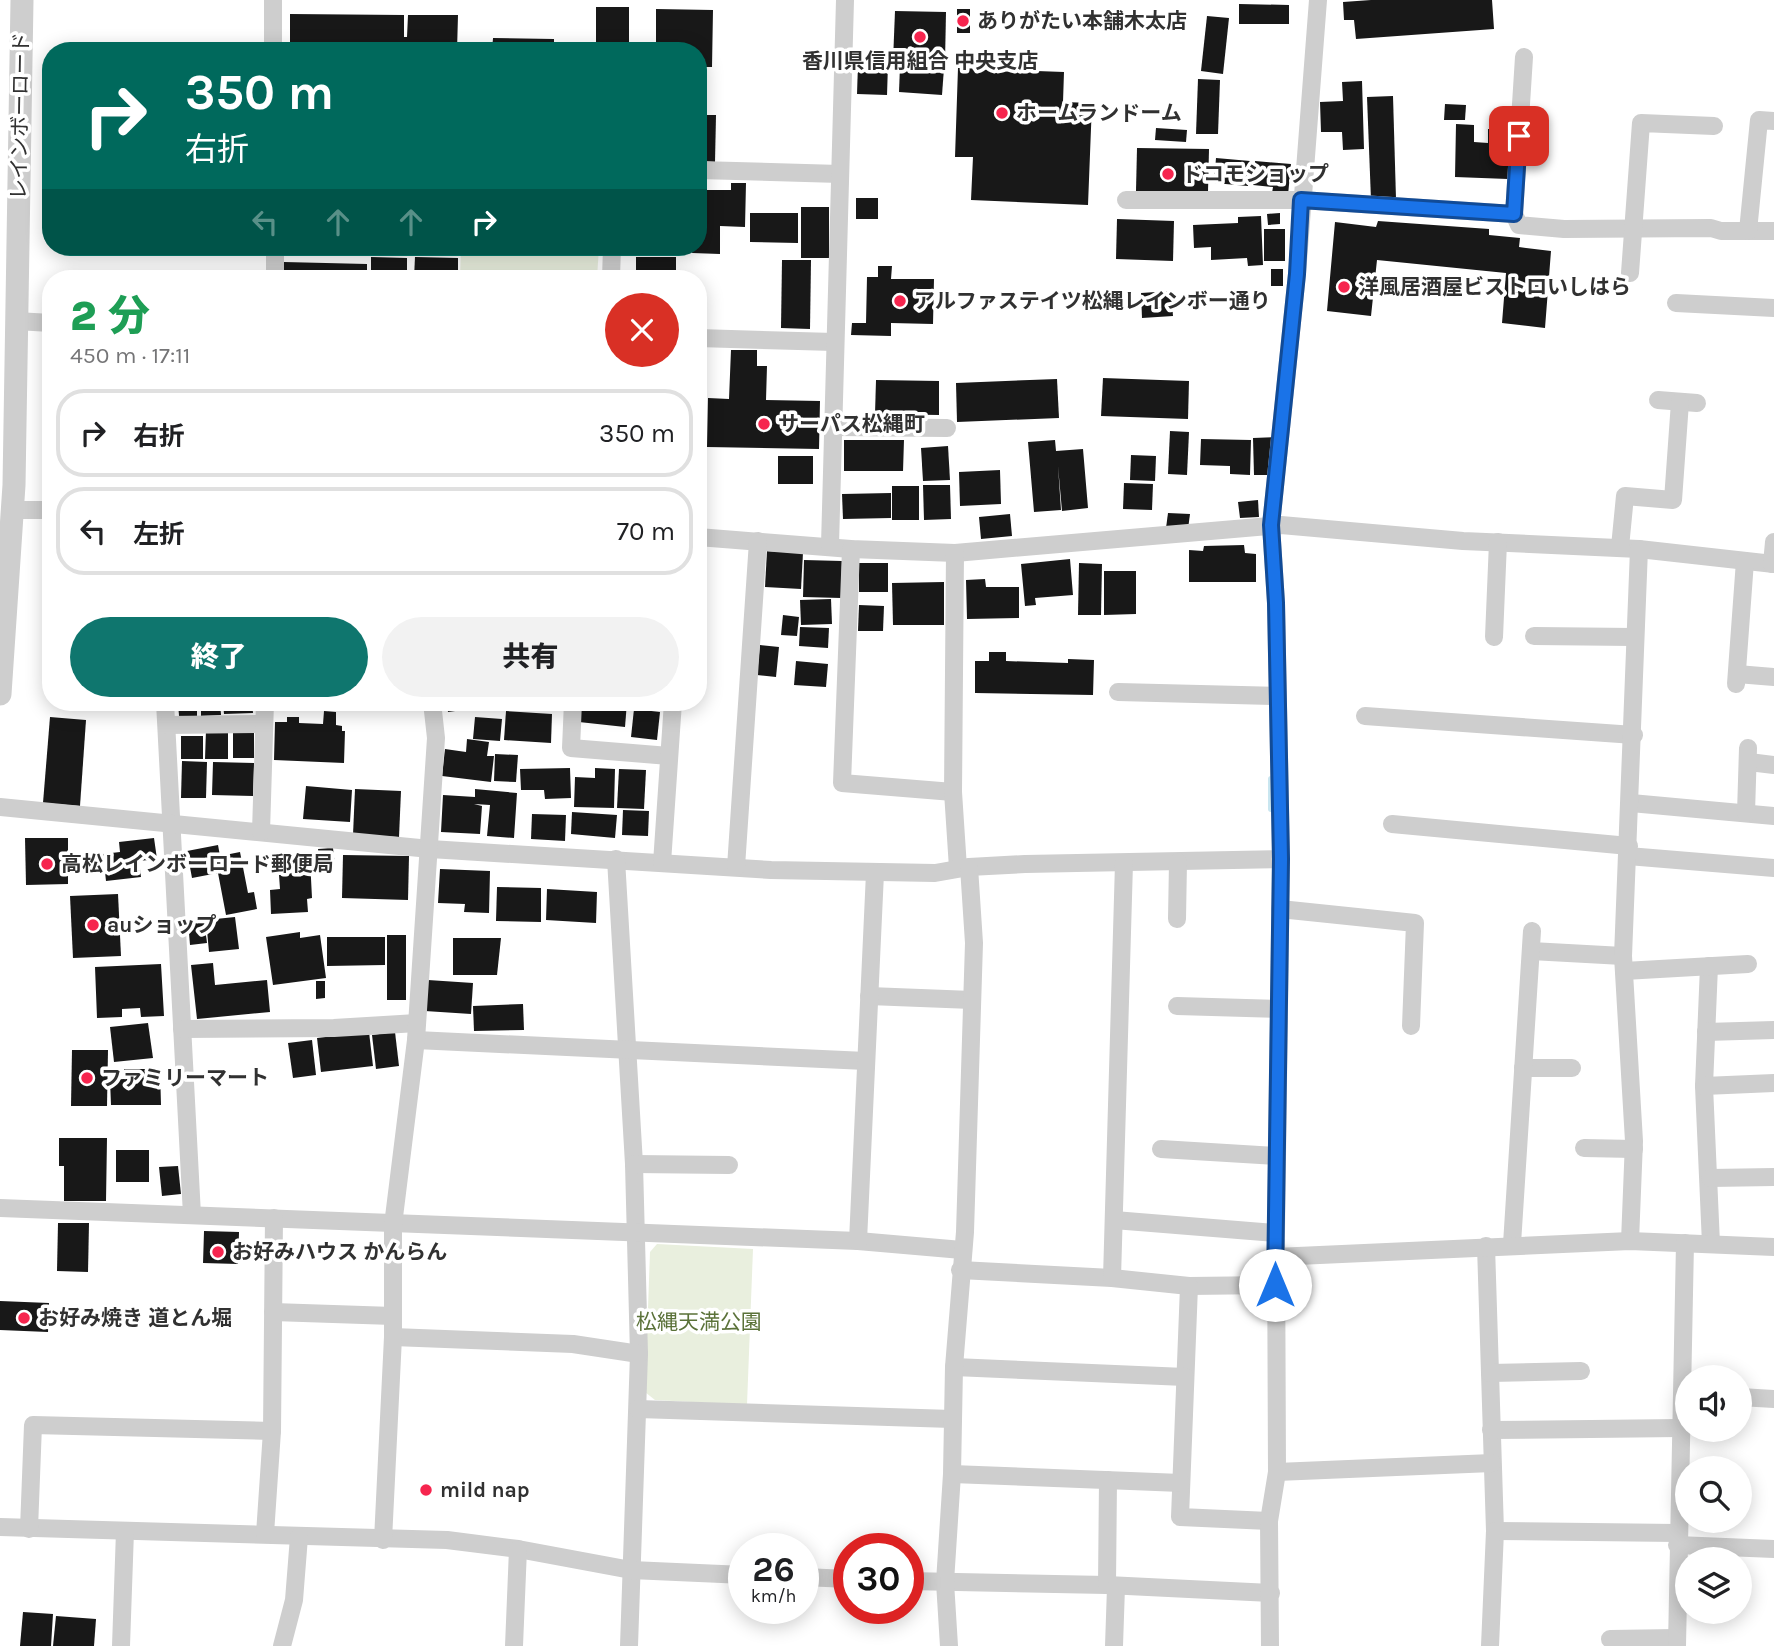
<!DOCTYPE html>
<html lang="ja">
<meta charset="utf-8">
<style>
body{margin:0;font-family:Karla,"Noto Sans JP",sans-serif;background:#f2f2f2;color:#202124;height:100vh;display:flex;flex-direction:column;font-size:26px;white-space:nowrap}
*{box-sizing:border-box;margin:0}
p{font-size:23px;color:#757577}
.icon{flex:none;width:38px;height:38px;fill:none;stroke:currentColor;stroke-width:2;stroke-linecap:round;stroke-linejoin:round}
.map{position:relative;flex:1;overflow:hidden}
.panel{position:absolute;left:42px;top:270px;width:665px;height:441px;display:flex;flex-direction:column;background:#fff;border-radius:28px;box-shadow:0 4px 18px #0003}
.panel>*{flex:none}
.banner{position:absolute;left:42px;top:42px;width:665px;height:214px;border-radius:28px;box-shadow:0 4px 18px #0003;background:#00695c;color:#fff;overflow:hidden}
.tools{position:absolute;left:1675px;top:1365px;display:grid;gap:14px}
.tools a{display:grid;place-items:center;width:77px;height:77px;border-radius:50%;background:#fff;box-shadow:0 4px 18px #0003;font-size:35px}
.speed{position:absolute;left:728px;top:1533px;display:flex;gap:14px;font-size:35px;font-weight:700;text-align:center}
.speed>*{display:grid;place-content:center;width:91px;height:91px;border-radius:50%;background:#fff;box-shadow:0 4px 18px #0003;line-height:1}
.speed small{font-size:18px;font-weight:400}
.speed .limit{border:10px solid #d22;background:#fff;color:#111}
.pin{position:absolute;display:grid;place-items:center;width:60px;height:60px;color:#fff;margin:-30px;border-radius:14px;box-shadow:0 4px 10px #0006}
.me{position:absolute;width:77px;margin:-38px;rotate:0deg;stroke-linejoin:round;filter:drop-shadow(0 0 5px #0008)}
.turn{display:flex;align-items:center;gap:24px;height:147px;padding:0 28px;font-size:32px}
.turn .icon{width:91px;height:91px;stroke-width:2.5}
.turn b{display:block;font-size:49px;line-height:60px}
.lanes{display:flex;align-items:center;height:66px;padding:0 28px;background:#0003;justify-content:center;gap:35px;direction:ltr}
.lanes .off{opacity:.35}
.round{display:grid;place-items:center;flex:none;width:74px;height:74px;border-radius:37px;background:#f2f2f2}
.head{display:flex;align-items:center;justify-content:space-between;height:119px;padding:0 28px}
h1{font-size:42px;font-weight:800;line-height:52px;color:#1e9e55}
.button{display:flex;gap:14px;margin-top:auto;padding:14px 28px}
.button a{flex:1;height:80px;border-radius:42px;background:#0f766e;color:#fff;font-size:28px;font-weight:800;line-height:80px;text-align:center}
.button a+a{background:#f2f2f2;color:#202124}
ul{padding:0;list-style:none}
li{display:flex;align-items:center;gap:21px;height:88px;margin:0 14px 10px;padding:0 14px;border:4px solid #e0e0e0;border-radius:28px}
li div{flex:1}
li b{display:block;font-size:26px}
li em{font-style:normal}
.map>svg:first-child{display:block}
.green{fill:#e9efde}
.lines{fill:none;stroke-linecap:round;stroke-linejoin:round}
.stream{stroke:#c9e6f0;stroke-width:6}
.building{fill:#181818}
.minor{stroke:#cecece;stroke-width:18}
.tertiary{stroke:#cecece;stroke-width:23}
.route-casing{stroke:#114b97;stroke-width:18}
.route{stroke:#1a73e8;stroke-width:12}
.poi-dot{fill:#f6254e;stroke:#fff;stroke-width:2.5}
.labels{text-anchor:middle;dominant-baseline:central;stroke-width:7;stroke-linejoin:round;paint-order:stroke}
.poi-label{font-size:21px;font-weight:bold;fill:#313131;stroke:#fff;text-anchor:start}
.street-label{font-size:21px;fill:#313131;stroke:#fff}
.park-label{font-size:21px;fill:#5b7239;stroke:#fff}
</style>
<div class="map">
<svg width="1774" height="1646" viewBox="0 0 1774 1646">
<rect width="100%" height="100%" fill="#fff"/>
<!-- green -->
<g class="green">
<polygon points="461,247 599,247 597,278 460,278"/>
<polygon points="657,1244 753,1249 747,1405 655,1400 645,1392 650,1252"/>
</g>
<g class="lines">
<!-- stream -->
<polyline class="stream" points="1271,779 1271,809"/>
</g>
<!-- building -->
<g class="building">
<polygon points="1371,0 1492,0 1494,29 1356,39 1354,20 1344,20 1343,2"/>
<polygon points="1239,4 1289,5 1289,24 1239,24"/>
<rect x="596" y="7" width="33" height="44"/>
<polygon points="656,9 713,10 712,67 698,67 698,51 656,51"/>
<rect x="957" y="9" width="13" height="24"/>
<polygon points="895,11 946,12 945,62 893,61"/>
<polygon points="290,14 404,15 404,37 407,37 408,15 458,15 457,51 407,51 407,46 404,46 404,51 290,51"/>
<polygon points="1207,16 1229,18 1223,74 1201,71"/>
<polygon points="493,38 554,39 554,51 492,51"/>
<polygon points="858,64 888,64 887,95 857,94"/>
<polygon points="900,66 944,68 942,95 899,92"/>
<polygon points="958,68 1064,72 1063,102 1092,103 1088,205 971,200 973,157 955,157"/>
<polygon points="1198,79 1220,80 1218,134 1196,134"/>
<polygon points="1362,81 1364,149 1343,150 1342,132 1321,132 1320,102 1343,101 1342,82"/>
<polygon points="1393,96 1396,199 1371,200 1367,97"/>
<polygon points="1445,104 1466,105 1465,120 1444,120"/>
<polygon points="698,115 716,115 715,162 698,161"/>
<polygon points="1456,124 1474,125 1474,142 1488,143 1488,129 1509,129 1508,179 1455,177"/>
<polygon points="1156,128 1187,130 1186,142 1155,140"/>
<polygon points="1137,148 1209,149 1208,192 1136,191"/>
<polygon points="1216,158 1250,161 1248,186 1214,183"/>
<polygon points="1255,161 1291,164 1288,195 1272,193 1273,187 1253,185"/>
<polygon points="731,183 746,183 745,227 720,226 720,254 692,253 693,247 698,247 698,200 704,200 704,190 731,190"/>
<rect x="856" y="198" width="22" height="21"/>
<rect x="801" y="207" width="28" height="51"/>
<polygon points="750,213 798,213 798,243 750,242"/>
<polygon points="1280,213 1280,224 1268,225 1267,214"/>
<polygon points="1261,216 1263,265 1248,266 1247,258 1211,260 1211,247 1194,248 1193,225 1238,223 1238,217"/>
<polygon points="1117,219 1174,221 1173,261 1116,259"/>
<polygon points="1378,221 1489,229 1489,235 1520,238 1519,247 1551,251 1545,328 1502,323 1506,273 1377,260 1371,316 1327,311 1335,222 1376,227"/>
<rect x="1264" y="229" width="21" height="32"/>
<polygon points="284,247 304,247 305,254 284,255"/>
<polygon points="371,257 407,258 407,278 371,278"/>
<polygon points="415,257 458,258 458,278 414,278"/>
<rect x="636" y="257" width="40" height="21"/>
<polygon points="782,260 811,260 810,329 781,328"/>
<polygon points="284,262 367,264 367,278 283,278"/>
<polygon points="878,266 892,266 891,279 934,279 933,324 891,323 891,336 851,335 852,323 866,323 867,277 878,277"/>
<rect x="1271" y="269" width="12" height="17"/>
<polygon points="1171,291 1173,316 1142,318 1141,293"/>
<polygon points="731,350 757,350 757,366 767,366 766,400 820,401 819,449 707,447 708,398 729,399"/>
<polygon points="1103,378 1189,381 1188,419 1101,416"/>
<polygon points="1057,379 1059,418 957,422 956,383"/>
<polygon points="876,380 939,381 939,415 875,414"/>
<polygon points="1170,431 1189,432 1187,475 1168,474"/>
<polygon points="1275,437 1276,475 1254,475 1253,438"/>
<polygon points="1201,439 1251,440 1250,475 1230,474 1230,466 1200,465"/>
<polygon points="844,440 904,440 903,471 844,471"/>
<polygon points="1055,440 1056,451 1083,449 1088,508 1062,511 1058,466 1061,510 1034,512 1028,442"/>
<polygon points="948,446 950,480 923,481 921,448"/>
<polygon points="1131,455 1156,456 1155,481 1130,480"/>
<rect x="778" y="456" width="35" height="28"/>
<polygon points="1000,470 1001,504 960,506 959,472"/>
<polygon points="1124,483 1153,484 1152,510 1123,509"/>
<polygon points="923,485 950,485 951,519 924,520"/>
<rect x="892" y="486" width="27" height="34"/>
<polygon points="891,493 891,518 843,519 842,494"/>
<polygon points="1258,500 1259,517 1240,518 1238,502"/>
<polygon points="1168,513 1190,514 1188,529 1166,528"/>
<polygon points="1010,514 1012,536 981,539 979,517"/>
<polygon points="1244,545 1245,553 1256,554 1256,582 1189,582 1189,550 1203,551 1204,546"/>
<polygon points="767,551 803,553 801,589 765,587"/>
<polygon points="1070,559 1073,595 1035,598 1036,605 1025,606 1021,564"/>
<polygon points="804,560 842,561 841,598 803,597"/>
<rect x="859" y="563" width="29" height="29"/>
<polygon points="1079,563 1102,564 1101,615 1078,615"/>
<polygon points="1104,571 1136,571 1136,614 1104,615"/>
<polygon points="985,579 986,587 1019,587 1019,618 967,619 966,580"/>
<polygon points="944,582 944,625 893,625 892,583"/>
<polygon points="831,599 832,624 801,625 800,600"/>
<polygon points="859,605 884,606 883,631 858,631"/>
<polygon points="783,615 799,617 797,636 781,635"/>
<polygon points="800,627 829,628 828,648 799,646"/>
<polygon points="760,645 779,647 776,677 757,675"/>
<polygon points="989,652 1006,652 1006,661 1068,663 1068,659 1094,660 1093,695 975,693 975,661 989,661"/>
<polygon points="796,661 828,664 826,687 794,685"/>
<polygon points="178,702 197,702 197,716 179,716"/>
<polygon points="201,702 220,702 221,715 201,716"/>
<polygon points="223,702 252,702 253,713 224,714"/>
<polygon points="447,702 484,702 484,707 448,712"/>
<polygon points="503,702 531,702 531,711 502,710"/>
<polygon points="581,702 627,702 625,727 579,722"/>
<polygon points="634,709 660,712 657,740 631,737"/>
<polygon points="324,711 336,712 336,725 342,726 342,731 345,731 344,763 274,760 275,722 287,722 287,717 299,717 299,723 323,724"/>
<polygon points="506,711 552,714 551,743 504,740"/>
<polygon points="50,717 86,720 80,806 43,803"/>
<polygon points="475,717 502,719 500,741 473,739"/>
<polygon points="206,730 228,730 228,759 205,759"/>
<polygon points="233,732 254,733 254,758 233,758"/>
<rect x="181" y="736" width="22" height="23"/>
<polygon points="467,739 489,742 487,756 494,756 491,782 442,776 445,749 466,752"/>
<polygon points="495,754 518,755 516,782 494,781"/>
<polygon points="182,761 207,762 206,798 181,798"/>
<polygon points="213,762 254,763 253,796 212,795"/>
<polygon points="570,768 571,798 545,799 544,790 521,790 520,769"/>
<polygon points="595,768 615,769 614,808 574,807 575,777 595,778"/>
<polygon points="619,769 646,770 644,809 617,808"/>
<polygon points="306,786 352,790 350,822 303,819"/>
<polygon points="355,789 401,791 399,837 353,835"/>
<polygon points="475,789 517,793 514,838 487,836 490,805 474,804 482,806 480,834 441,832 443,795 475,797"/>
<polygon points="623,810 649,811 648,836 622,835"/>
<polygon points="572,812 617,815 615,838 571,834"/>
<polygon points="532,814 566,815 565,841 531,839"/>
<polygon points="25,838 68,838 68,884 26,885"/>
<polygon points="154,838 157,859 139,861 141,877 106,881 103,854 120,852 119,842"/>
<polygon points="218,845 220,856 240,852 248,893 254,892 257,909 226,915 218,873 192,878 187,851"/>
<polygon points="333,848 335,867 320,868 318,849"/>
<polygon points="343,855 409,856 408,900 342,898"/>
<polygon points="310,859 312,898 307,899 308,912 271,914 270,890 280,889 278,861"/>
<polygon points="440,869 490,871 489,913 464,912 465,904 438,903"/>
<polygon points="497,887 541,888 541,922 496,921"/>
<polygon points="547,889 597,892 596,923 546,920"/>
<polygon points="118,894 121,956 73,958 70,896"/>
<polygon points="235,917 239,949 209,952 206,920"/>
<polygon points="204,920 207,943 190,945 188,921"/>
<polygon points="300,932 300,938 320,935 326,978 273,985 266,937"/>
<rect x="387" y="935" width="19" height="65"/>
<polygon points="327,937 385,937 385,965 327,966"/>
<polygon points="453,938 501,938 497,975 453,975"/>
<polygon points="213,963 215,985 267,980 270,1012 197,1019 191,965"/>
<polygon points="161,964 164,1016 141,1017 140,1008 122,1009 122,1017 97,1018 95,967"/>
<polygon points="428,980 473,983 471,1014 425,1011"/>
<polygon points="316,981 325,981 325,998 316,999"/>
<polygon points="523,1004 524,1030 474,1031 473,1006"/>
<polygon points="148,1023 153,1058 114,1062 110,1027"/>
<polygon points="369,1032 373,1066 321,1072 317,1038"/>
<polygon points="395,1032 399,1066 376,1069 372,1035"/>
<polygon points="312,1040 316,1075 293,1078 288,1043"/>
<polygon points="72,1050 108,1050 107,1106 71,1106"/>
<polygon points="124,1069 160,1069 161,1105 111,1105 110,1080 124,1079"/>
<polygon points="59,1138 107,1138 106,1201 64,1201 64,1166 59,1166"/>
<rect x="116" y="1150" width="33" height="32"/>
<polygon points="178,1166 181,1194 162,1196 159,1167"/>
<polygon points="58,1223 89,1223 88,1272 57,1271"/>
<polygon points="204,1231 239,1232 238,1264 203,1263"/>
<polygon points="0,1301 49,1303 48,1332 0,1330"/>
<polygon points="23,1612 53,1614 51,1646 20,1646"/>
<polygon points="56,1616 96,1619 94,1646 53,1646"/>
</g>
<g class="lines">
<!-- minor -->
<g class="minor">
<polyline points="273,0 273,51"/>
<polyline points="698,170 840,174"/>
<polyline points="1126,200 1301,200 1514,214 1524,57"/>
<polyline points="1514,214 1519,225 1564,229 1711,228 1721,231 1774,231"/>
<polyline points="1748,231 1759,120 1774,121"/>
<polyline points="275,247 275,278"/>
<polyline points="1630,273 1641,123 1714,126"/>
<polyline points="611,278 612,247"/>
<polyline points="1676,303 1774,308"/>
<polyline points="16,321 51,323"/>
<polyline points="698,338 834,342"/>
<polyline points="1658,400 1697,403"/>
<polyline points="833,427 947,428"/>
<polyline points="13,510 51,510"/>
<polyline points="698,537 851,549 955,553 1281,525 1463,541 1639,549 1774,564"/>
<polyline points="830,545 845,0"/>
<polyline points="1620,547 1625,496 1673,500 1680,402"/>
<polyline points="851,549 842,783 953,792"/>
<polyline points="955,553 953,792 958,868"/>
<polyline points="1772,564 1774,542"/>
<polyline points="1534,636 1634,637"/>
<polyline points="1494,637 1498,542"/>
<polyline points="1737,674 1774,677"/>
<polyline points="1736,684 1745,561"/>
<polyline points="1118,692 1277,696"/>
<polyline points="165,702 192,1215"/>
<polyline points="573,702 571,748 669,756"/>
<polyline points="1365,716 1634,735"/>
<polyline points="167,725 264,724"/>
<polyline points="1749,762 1774,765"/>
<polyline points="1631,803 1774,816"/>
<polyline points="0,807 430,849 771,870 935,873 969,867 1025,864 1281,859"/>
<polyline points="1746,813 1748,748"/>
<polyline points="1392,824 1629,846"/>
<polyline points="261,832 265,702"/>
<polyline points="1628,856 1774,868"/>
<polyline points="616,859 634,1164 639,1354 629,1646"/>
<polyline points="662,863 673,702"/>
<polyline points="736,867 758,541"/>
<polyline points="1280,909 1415,923 1411,1026"/>
<polyline points="1177,919 1178,862"/>
<polyline points="1531,951 1623,956"/>
<polyline points="1709,966 1704,1086 1711,1244"/>
<polyline points="1624,971 1748,964"/>
<polyline points="869,996 972,1000"/>
<polyline points="1177,1006 1278,1009"/>
<polyline points="182,1029 334,1028 417,1023"/>
<polyline points="1706,1032 1774,1030"/>
<polyline points="416,1040 866,1061"/>
<polyline points="1523,1068 1572,1068"/>
<polyline points="1704,1086 1774,1083"/>
<polyline points="1584,1148 1634,1149"/>
<polyline points="1161,1149 1277,1156"/>
<polyline points="634,1164 729,1165"/>
<polyline points="1710,1178 1774,1177"/>
<polyline points="0,1208 858,1241 962,1250"/>
<polyline points="1114,1220 1276,1233"/>
<polyline points="858,1241 875,873"/>
<polyline points="1630,1241 1634,1141 1623,956 1639,549"/>
<polyline points="1512,1244 1532,931"/>
<polyline points="1486,1246 1495,1531 1490,1646"/>
<polyline points="1275,1257 1630,1241 1774,1247"/>
<polyline points="960,1270 1112,1278 1189,1286 1275,1285"/>
<polyline points="1112,1278 1124,863"/>
<polyline points="1189,1286 1180,1517 1269,1521"/>
<polyline points="273,1312 393,1316"/>
<polyline points="393,1337 573,1344 639,1354"/>
<polyline points="954,1367 1185,1377"/>
<polyline points="1490,1373 1581,1371"/>
<polyline points="1740,1397 1774,1399"/>
<polyline points="638,1409 952,1419"/>
<polyline points="1491,1430 1680,1428"/>
<polyline points="1277,1472 1492,1463"/>
<polyline points="952,1474 1181,1483"/>
<polyline points="0,1527 447,1540 518,1549 631,1570 744,1575"/>
<polyline points="29,1529 33,1425 272,1431"/>
<polyline points="1495,1531 1677,1533"/>
<polyline points="265,1534 272,1431 274,1218"/>
<polyline points="383,1540 393,1337 393,1225 416,1040 436,738 432,702"/>
<polyline points="1677,1545 1774,1549"/>
<polyline points="803,1577 849,1579"/>
<polyline points="908,1581 1107,1585 1271,1593"/>
<polyline points="1107,1585 1108,1480"/>
<polyline points="1610,1639 1677,1638"/>
<polyline points="121,1646 125,1531"/>
<polyline points="282,1646 294,1600 299,1537"/>
<polyline points="514,1646 518,1549"/>
<polyline points="949,1646 945,1582 952,1474 954,1367 965,1232 974,943 969,867"/>
<polyline points="1114,1646 1116,1587"/>
<polyline points="1270,1646 1269,1521 1277,1472 1276,1233 1281,859 1276,603 1271,525 1297,274 1318,0"/>
<polyline points="1677,1646 1685,1243"/>
</g>
<!-- tertiary -->
<polyline class="tertiary" points="0,694 14,485 22,0"/>
</g>
<g class="lines">
<defs>
<polyline id="route" points="1275,1285 1281,859 1276,603 1271,525 1297,274 1301,200 1514,214 1519,136"/>
</defs>
<!-- route casing -->
<use href="#route" class="route-casing"/>
<!-- route -->
<use href="#route" class="route"/>
</g>
<!-- markers -->
<g class="poi-dot">
<circle cx="963" cy="21" r="7"/>
<circle cx="920" cy="37" r="7"/>
<circle cx="1002" cy="113" r="7"/>
<circle cx="1168" cy="174" r="7"/>
<circle cx="1344" cy="287" r="7"/>
<circle cx="900" cy="301" r="7"/>
<circle cx="764" cy="424" r="7"/>
<circle cx="47" cy="864" r="7"/>
<circle cx="93" cy="925" r="7"/>
<circle cx="87" cy="1078" r="7"/>
<circle cx="218" cy="1252" r="7"/>
<circle cx="24" cy="1318" r="7"/>
<circle cx="426" cy="1490" r="7"/>
</g>
<g class="labels">
<!-- poi labels -->
<g class="poi-label">
<text x="977" y="21">ありがたい本舗木太店</text>
<text x="920" y="61" text-anchor="middle">香川県信用組合 中央支店</text>
<text x="1016" y="113">ホームランドーム</text>
<text x="1182" y="174">ドコモショップ</text>
<text x="1358" y="287">洋風居酒屋ビストロいしはら</text>
<text x="914" y="301">アルファステイツ松縄レインボー通り</text>
<text x="778" y="424">サーパス松縄町</text>
<text x="61" y="864">高松レインボーロード郵便局</text>
<text x="107" y="925">auショップ</text>
<text x="101" y="1078">ファミリーマート</text>
<text x="232" y="1252">お好みハウス かんらん</text>
<text x="38" y="1318">お好み焼き 道とん堀</text>
<text x="440" y="1490">mild nap</text>
</g>
<!-- street labels -->
<g class="street-label">
<text transform="translate(20 116) rotate(-89)">レインボーロード</text>
</g>
<!-- park labels -->
<g class="park-label">
<text x="699" y="1322">松縄天満公園</text>
</g>
</g>
</svg>
<div class="tools">
<a><svg class="icon" aria-label="sound" viewBox="0 0 24 24"><path d="M4 9h4l5-4v14l-5-4H4zM17 9q2 3 0 6"/></svg></a>
<a><svg class="icon" aria-label="search" viewBox="0 0 24 24"><circle cx="10" cy="10" r="6"/><path d="M15 15l6 6"/></svg></a>
<a><svg class="icon" aria-label="layers" viewBox="0 0 24 24"><path d="M12 4l9 5-9 5-9-5zM3 14l9 5 9-5"/></svg></a>
</div>
<div class="speed"><div>26<small>km/h</small></div><div class="limit">30</div></div>
<div class="pin" style="left:1519px;top:136px;background:#d93025"><svg class="icon" aria-label="arrive" viewBox="0 0 24 24"><path d="M6 21V4h12l-3 4 3 4H6"/></svg></div>
<svg class="me" style="left:1275px;top:1285px" viewBox="-20 -20 40 40"><circle r="19" fill="#fff"/><path d="M0-13L10 11 0 6-10 11z" fill="#1a73e8"/></svg>
<div class="banner">
<div class="turn"><svg class="icon" aria-label="right" viewBox="0 0 24 24"><path d="M7 20v-9h11M14 6l5 5-5 5"/></svg><div><b>350 m</b>右折</div></div>
<div class="lanes"><svg class="icon off" aria-label="left" viewBox="0 0 24 24"><path d="M17 20v-9H6M10 6l-5 5 5 5"/></svg><svg class="icon off" aria-label="ahead" viewBox="0 0 24 24"><path d="M12 20V5M6 11l6-6 6 6"/></svg><svg class="icon off" aria-label="ahead" viewBox="0 0 24 24"><path d="M12 20V5M6 11l6-6 6 6"/></svg><svg class="icon" aria-label="right" viewBox="0 0 24 24"><path d="M7 20v-9h11M14 6l5 5-5 5"/></svg></div>
</div>
<section class="panel">
<div class="head"><div><h1>2 分</h1><p>450 m · 17:11</p></div><a class="round" style="background:#d93025;color:#fff"><svg class="icon" aria-label="close" viewBox="0 0 24 24"><path d="M6 6l12 12M18 6L6 18"/></svg></a></div>
<ul>
<li><svg class="icon" aria-label="right" viewBox="0 0 24 24"><path d="M7 20v-9h11M14 6l5 5-5 5"/></svg><div><b>右折</b></div><em>350 m</em></li>
<li><svg class="icon" aria-label="left" viewBox="0 0 24 24"><path d="M17 20v-9H6M10 6l-5 5 5 5"/></svg><div><b>左折</b></div><em>70 m</em></li>
</ul>
<div class="button"><a>終了</a><a>共有</a></div>
</section>
</div>
